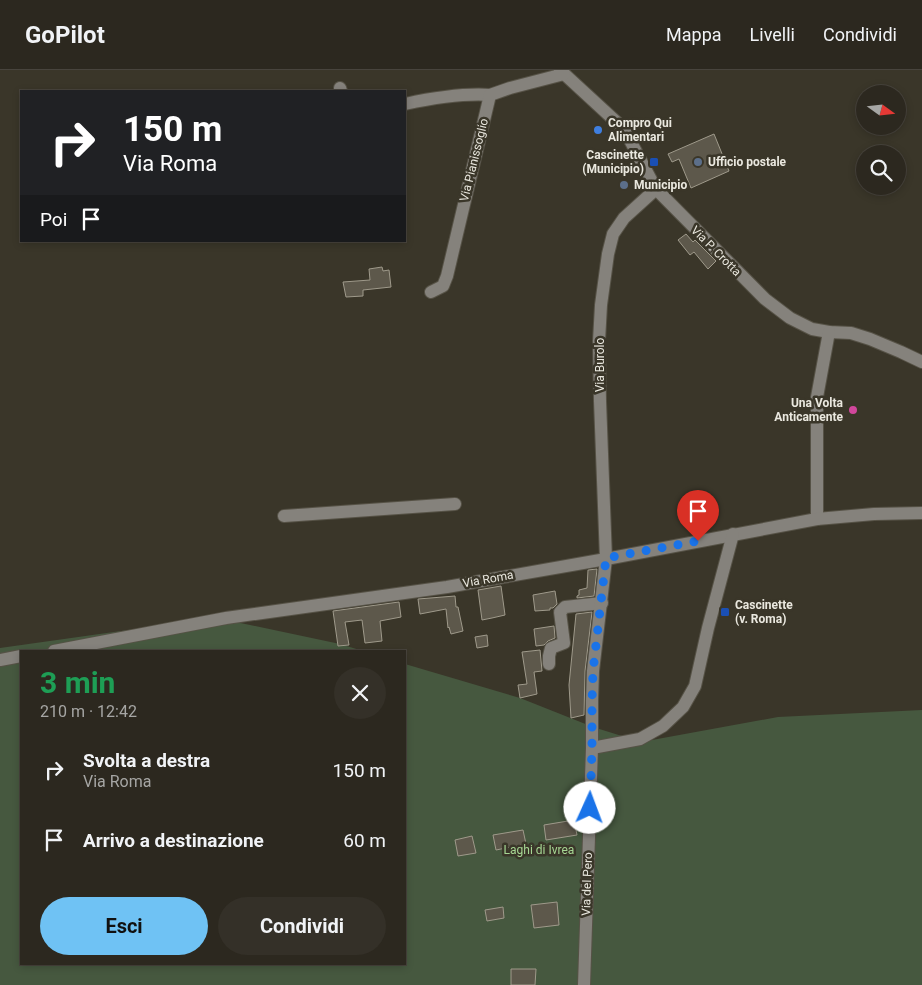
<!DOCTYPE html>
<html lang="it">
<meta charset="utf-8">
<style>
body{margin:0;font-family:Roboto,sans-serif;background:#343028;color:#f1f3f6;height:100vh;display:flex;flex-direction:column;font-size:19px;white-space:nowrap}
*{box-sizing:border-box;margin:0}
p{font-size:16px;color:#a6a6a4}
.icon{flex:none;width:28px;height:28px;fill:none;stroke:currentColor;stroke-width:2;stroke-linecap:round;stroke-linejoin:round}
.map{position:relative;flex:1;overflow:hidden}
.side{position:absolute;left:20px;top:580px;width:386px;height:315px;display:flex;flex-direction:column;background:#2c281f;border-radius:0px;box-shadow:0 2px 8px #0003,0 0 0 1px #48443d}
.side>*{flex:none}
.banner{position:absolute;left:20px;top:20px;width:386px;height:152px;border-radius:0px;box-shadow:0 2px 8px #0003,0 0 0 1px #48443d;background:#202124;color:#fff;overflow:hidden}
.needle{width:32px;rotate:105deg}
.controls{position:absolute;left:856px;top:15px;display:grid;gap:10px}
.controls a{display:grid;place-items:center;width:50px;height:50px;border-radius:50%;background:#2c281f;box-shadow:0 2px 8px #0003,0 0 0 1px #48443d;font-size:25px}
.pin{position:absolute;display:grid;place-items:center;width:42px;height:42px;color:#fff;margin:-51px -21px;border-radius:50% 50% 50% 0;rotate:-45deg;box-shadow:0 0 5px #0007}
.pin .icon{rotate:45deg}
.me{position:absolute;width:55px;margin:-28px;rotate:2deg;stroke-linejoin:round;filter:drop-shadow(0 0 4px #0008)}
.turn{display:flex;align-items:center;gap:18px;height:105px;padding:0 20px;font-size:22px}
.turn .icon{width:65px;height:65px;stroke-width:2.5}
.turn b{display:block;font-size:35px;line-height:42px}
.then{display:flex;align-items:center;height:48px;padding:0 20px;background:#0003;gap:10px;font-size:19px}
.round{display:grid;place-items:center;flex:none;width:52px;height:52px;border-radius:26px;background:#343028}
.headline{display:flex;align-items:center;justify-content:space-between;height:85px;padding:0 20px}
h1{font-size:30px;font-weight:700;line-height:38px;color:#1e9e55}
.button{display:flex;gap:10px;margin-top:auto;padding:10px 20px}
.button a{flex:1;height:58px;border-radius:30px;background:#6fc2f4;color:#111;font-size:20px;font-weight:700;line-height:58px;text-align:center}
.button a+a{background:#343028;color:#f1f3f6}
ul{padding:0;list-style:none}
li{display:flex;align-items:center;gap:15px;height:70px;padding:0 20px}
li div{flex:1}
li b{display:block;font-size:19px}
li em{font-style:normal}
header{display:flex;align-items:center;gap:30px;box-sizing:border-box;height:70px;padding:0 25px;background:#2c281f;border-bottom:1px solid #48443d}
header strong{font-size:24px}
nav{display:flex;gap:28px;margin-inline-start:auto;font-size:18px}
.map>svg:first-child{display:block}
.green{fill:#46583f}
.building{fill:#5d584b;stroke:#9f9a8b}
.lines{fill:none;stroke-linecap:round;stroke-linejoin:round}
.minor-casing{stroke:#565246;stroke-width:14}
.minor{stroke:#85827c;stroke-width:12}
.route{stroke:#1a73e8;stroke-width:9;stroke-dasharray:0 16.2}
.shop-dot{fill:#3f7fe0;stroke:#3a3629;stroke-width:2}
.transit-dot{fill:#1a4fb4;stroke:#3a3629;stroke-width:2}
.service-dot{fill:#5c6f8a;stroke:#3a3629;stroke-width:2}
.hotel-dot{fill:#d1479c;stroke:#3a3629;stroke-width:2}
.labels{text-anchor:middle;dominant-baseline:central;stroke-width:5;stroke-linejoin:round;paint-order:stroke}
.poi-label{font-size:12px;font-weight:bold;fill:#eae8df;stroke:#3a3629;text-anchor:start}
.street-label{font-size:12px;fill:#eae8df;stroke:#3a3629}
.park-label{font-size:12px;fill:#a6d693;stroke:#3a3629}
</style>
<header>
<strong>GoPilot</strong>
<nav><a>Mappa</a><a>Livelli</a><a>Condividi</a></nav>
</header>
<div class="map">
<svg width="922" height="915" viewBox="0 0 922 915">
<rect width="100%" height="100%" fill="#3a3629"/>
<!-- green -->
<polygon class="green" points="212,547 340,574 363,581 21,581 21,894 405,894 405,594 520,628 593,657 641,672 778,647 922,640 922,915 0,915 0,578 128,560"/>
<!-- building -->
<g class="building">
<polygon points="714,64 729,101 691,118 679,89 672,92 668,84"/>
<polygon points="686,164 693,172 695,170 716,191 708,199 694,182 690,185 678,170"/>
<polygon points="382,197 383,201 389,200 391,217 363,220 363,226 346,227 343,212 370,210 369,199"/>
<polygon points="597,499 594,526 577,528 577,526 579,525 579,520 587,518 588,500"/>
<polygon points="501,516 505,545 492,548 482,550 478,520"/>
<polygon points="555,521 557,534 553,538 550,538 550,540 535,541 533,525"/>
<polygon points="455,526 456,537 458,537 463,561 451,564 449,557 448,558 446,539 420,544 418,529"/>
<polygon points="399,532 401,547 380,551 382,571 365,573 362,550 345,552 349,575 338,576 333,541"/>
<polygon points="592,542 585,601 584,645 571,648 569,615 576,544"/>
<polygon points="554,556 555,568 548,571 544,575 536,576 534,559"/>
<polygon points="487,565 488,576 477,578 475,567"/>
<polygon points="540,580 542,601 534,602 537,624 520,628 518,615 527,614 522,582"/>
<polygon points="574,750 577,765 546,770 544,755"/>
<polygon points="523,760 526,774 496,780 493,765"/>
<polygon points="472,766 476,783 458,786 455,770"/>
<polygon points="557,832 559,855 534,858 531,835"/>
<polygon points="503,837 504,848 487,851 485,840"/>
<polygon points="511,899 536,899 535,915 511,915"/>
</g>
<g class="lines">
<defs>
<g id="minor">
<polyline points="560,0 624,59 656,119 765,229 790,248 812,259 829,262 851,263 870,269 901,282 922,292"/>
<polyline points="340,18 341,21"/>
<path d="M405,34C433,28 462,23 490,25"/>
<polyline points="431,222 443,216 447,206 490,25 510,18 564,4"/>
<polyline points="284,446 455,434"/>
<polyline points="817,449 817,327 829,262"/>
<polyline points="54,581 226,548 447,517 606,489 817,449 874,444 922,443"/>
<polyline points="0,590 21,586"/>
<polyline points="549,594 549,586 551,578 564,573 560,542 565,537 602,533"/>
<polyline points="592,678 640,669 663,656 683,637 695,616 708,558 733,464"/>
<polyline points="584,915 592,678 592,631 593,601 606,489 600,331 599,271 601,235 608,184 613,164 624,148 656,119"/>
</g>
</defs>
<!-- minor casing -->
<use href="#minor" class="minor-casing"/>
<!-- minor -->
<use href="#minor" class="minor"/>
</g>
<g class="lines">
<!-- route -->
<polyline class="route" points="590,738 592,678 592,631 593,601 606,488 698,471"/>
</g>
<!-- markers -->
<circle class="shop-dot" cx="598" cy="60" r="5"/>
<g class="transit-dot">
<rect x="649" y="87" width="10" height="10" rx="2.5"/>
<rect x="720" y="537" width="10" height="10" rx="2.5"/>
</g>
<g class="service-dot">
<circle cx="698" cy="92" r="5"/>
<circle cx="624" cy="115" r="5"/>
</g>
<circle class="hotel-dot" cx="853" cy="340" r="5"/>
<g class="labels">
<!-- poi labels -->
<g class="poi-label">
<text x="608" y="53">Compro Qui<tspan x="608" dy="14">Alimentari</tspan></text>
<text x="644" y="85" text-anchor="end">Cascinette<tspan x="644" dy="14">(Municipio)</tspan></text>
<text x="708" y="92">Ufficio postale</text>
<text x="634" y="115">Municipio</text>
<text x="843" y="333" text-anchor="end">Una Volta<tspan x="843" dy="14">Anticamente</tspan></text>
<text x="735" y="535">Cascinette<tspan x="735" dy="14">(v. Roma)</tspan></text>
</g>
<!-- street labels -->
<g class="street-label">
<text transform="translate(474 90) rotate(-76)">Via Pianissoglio</text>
<text transform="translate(716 181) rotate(45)">Via P. Crotta</text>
<text transform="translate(600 295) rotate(-90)">Via Burolo</text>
<text transform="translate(488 509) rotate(-10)">Via Roma</text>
<text transform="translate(587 814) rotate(-88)">Via del Pero</text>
</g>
<!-- park labels -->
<g class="park-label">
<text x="539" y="780">Laghi di Ivrea</text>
</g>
</g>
</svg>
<div class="controls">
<a><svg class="needle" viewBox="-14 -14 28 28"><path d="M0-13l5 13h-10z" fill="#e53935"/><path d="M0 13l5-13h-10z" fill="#a6a6a4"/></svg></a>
<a><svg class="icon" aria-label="search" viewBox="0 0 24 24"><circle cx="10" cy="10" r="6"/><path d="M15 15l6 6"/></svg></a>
</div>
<div class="pin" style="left:698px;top:471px;background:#d93025"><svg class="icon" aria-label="arrive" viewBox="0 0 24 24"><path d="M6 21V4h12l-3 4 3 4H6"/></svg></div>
<svg class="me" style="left:590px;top:738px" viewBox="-20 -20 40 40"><circle r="19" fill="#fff"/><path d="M0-13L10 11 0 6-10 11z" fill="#1a73e8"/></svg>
<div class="banner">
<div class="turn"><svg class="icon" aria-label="right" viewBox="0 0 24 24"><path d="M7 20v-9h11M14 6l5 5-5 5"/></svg><div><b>150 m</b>Via Roma</div></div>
<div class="then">Poi<svg class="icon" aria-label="arrive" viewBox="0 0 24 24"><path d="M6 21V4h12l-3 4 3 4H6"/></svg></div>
</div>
<section class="side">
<div class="headline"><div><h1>3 min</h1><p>210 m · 12:42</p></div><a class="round"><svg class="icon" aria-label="close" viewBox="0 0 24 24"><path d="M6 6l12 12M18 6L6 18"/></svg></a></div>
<ul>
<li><svg class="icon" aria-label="right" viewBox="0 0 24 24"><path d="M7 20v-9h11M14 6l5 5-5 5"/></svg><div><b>Svolta a destra</b><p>Via Roma</p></div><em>150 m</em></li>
<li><svg class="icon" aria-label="arrive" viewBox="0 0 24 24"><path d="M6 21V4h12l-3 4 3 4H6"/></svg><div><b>Arrivo a destinazione</b></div><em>60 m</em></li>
</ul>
<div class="button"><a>Esci</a><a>Condividi</a></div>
</section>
</div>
